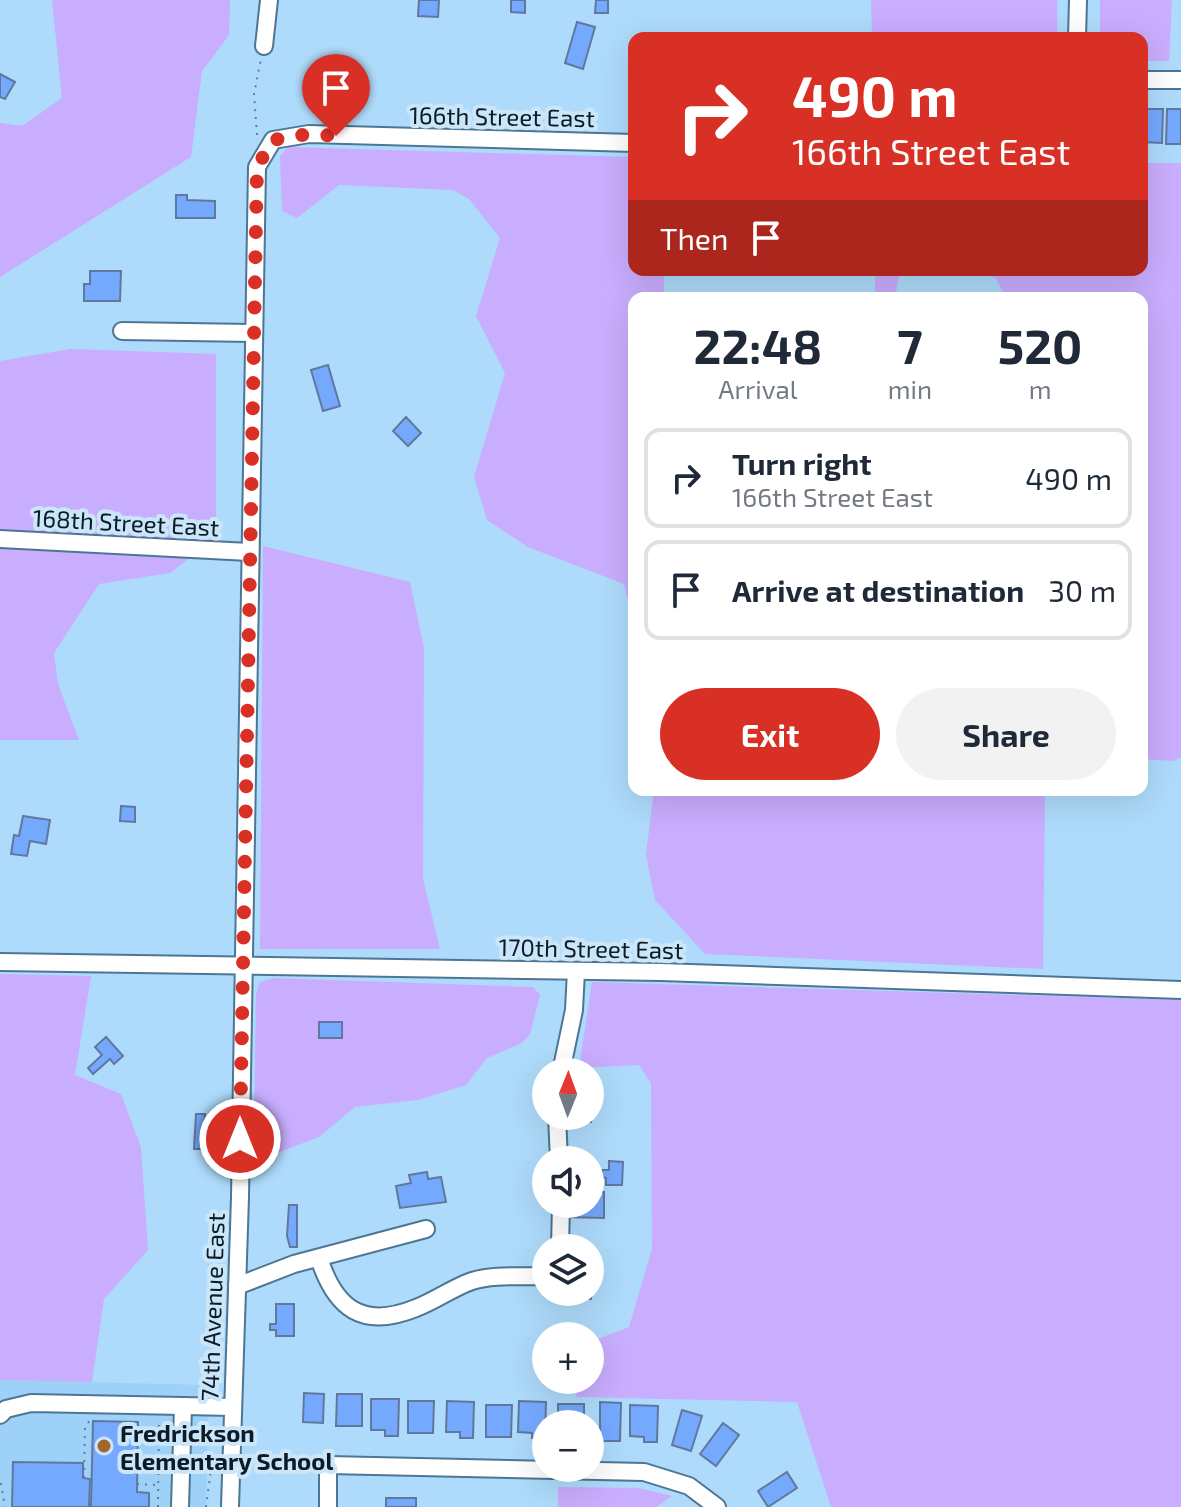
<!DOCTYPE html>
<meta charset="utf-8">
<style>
body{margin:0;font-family:"Exo 2",sans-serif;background:#f2f2f3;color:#1f2937;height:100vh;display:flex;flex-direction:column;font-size:30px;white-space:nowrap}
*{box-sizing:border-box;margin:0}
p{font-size:26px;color:#747a83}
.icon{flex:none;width:44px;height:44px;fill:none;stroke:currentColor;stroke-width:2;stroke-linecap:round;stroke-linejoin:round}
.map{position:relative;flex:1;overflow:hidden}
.details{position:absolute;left:628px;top:292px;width:520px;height:504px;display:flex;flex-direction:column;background:#fff;border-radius:16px;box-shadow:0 8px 32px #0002}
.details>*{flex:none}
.hud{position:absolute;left:628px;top:32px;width:520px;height:244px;border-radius:16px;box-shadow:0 8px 32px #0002;background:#d93025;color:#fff;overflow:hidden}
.needle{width:52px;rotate:1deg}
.buttons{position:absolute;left:532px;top:1058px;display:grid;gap:16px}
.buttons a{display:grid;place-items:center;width:72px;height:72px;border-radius:50%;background:#fff;box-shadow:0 8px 32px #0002;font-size:40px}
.pin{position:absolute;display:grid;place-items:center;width:68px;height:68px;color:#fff;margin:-82px -34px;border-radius:50% 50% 50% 0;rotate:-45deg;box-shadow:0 0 8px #0007}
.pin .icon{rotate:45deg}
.me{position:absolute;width:88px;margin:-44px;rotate:0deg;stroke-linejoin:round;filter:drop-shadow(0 0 6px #0008)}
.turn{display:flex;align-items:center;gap:28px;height:168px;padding:0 32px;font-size:36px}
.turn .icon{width:104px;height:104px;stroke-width:2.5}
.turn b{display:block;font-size:56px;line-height:68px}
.then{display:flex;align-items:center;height:76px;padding:0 32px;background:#0003;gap:16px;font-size:30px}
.eta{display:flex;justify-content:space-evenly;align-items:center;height:136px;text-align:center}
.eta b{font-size:48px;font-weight:700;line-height:56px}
.button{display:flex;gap:16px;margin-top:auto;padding:16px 32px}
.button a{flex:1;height:92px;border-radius:48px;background:#d93025;color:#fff;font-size:32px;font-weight:700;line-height:92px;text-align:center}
.button a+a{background:#f2f2f3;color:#1f2937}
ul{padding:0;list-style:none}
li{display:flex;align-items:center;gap:24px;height:100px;margin:0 16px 12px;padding:0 16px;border:4px solid #e0e1e3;border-radius:16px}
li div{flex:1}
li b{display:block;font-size:30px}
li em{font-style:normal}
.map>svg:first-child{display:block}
.built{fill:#9dd1f7}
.green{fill:#c9adfe}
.building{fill:#75a9fe;stroke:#61789e;stroke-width:2}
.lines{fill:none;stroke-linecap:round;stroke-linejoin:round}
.minor-casing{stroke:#4c7693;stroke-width:20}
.path{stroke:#607f96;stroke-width:2;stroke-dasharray:2 6;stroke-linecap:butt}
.minor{stroke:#fff;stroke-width:16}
.route{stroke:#d93025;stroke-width:14;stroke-dasharray:0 25.2}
.poi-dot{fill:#a3652b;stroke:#cbe5f9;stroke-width:3}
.labels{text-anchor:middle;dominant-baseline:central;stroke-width:8;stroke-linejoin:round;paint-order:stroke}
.street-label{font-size:24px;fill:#0b1c28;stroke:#cbe5f9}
.poi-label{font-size:24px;font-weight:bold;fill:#0b1c28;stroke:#cbe5f9;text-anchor:start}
</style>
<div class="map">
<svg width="1181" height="1507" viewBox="0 0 1181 1507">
<rect width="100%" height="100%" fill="#aedbfb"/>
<!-- built -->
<polygon class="built" points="0,1380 209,1385 206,1507 0,1507"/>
<!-- green -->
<g class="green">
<polygon points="52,0 230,0 229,35 202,71 191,157 0,277 0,123 22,126 62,98"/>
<polygon points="871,0 1057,0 1057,38 872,38"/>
<polygon points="1100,0 1172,0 1169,61 1142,61 1142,38 1100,38"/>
<polygon points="288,147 634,157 634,270 664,270 664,298 634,298 634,627 624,584 528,547 487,520 474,477 505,373 476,316 500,238 469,199 453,190 339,185 297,218 282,211 280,156"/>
<polygon points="1142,163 1181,163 1181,757 1174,761 1142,759 1142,298 1006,298 995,277 953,270 1142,270"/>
<polygon points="875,270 900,270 895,298 875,298"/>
<polygon points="71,349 216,354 216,538 170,573 99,584 54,653 58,684 79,740 0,740 0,361"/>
<polygon points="263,546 410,582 424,648 423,879 440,949 260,949"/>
<polygon points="654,790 1050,790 1045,795 1043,969 705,954 655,900 646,855"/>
<polygon points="0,974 91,976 75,1075 121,1094 141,1147 148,1250 104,1299 92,1382 0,1380"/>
<polygon points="273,978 533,987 540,995 530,1034 522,1043 487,1058 466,1085 418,1100 355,1107 319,1137 269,1156 258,1147 254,1126 256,994 260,982"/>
<polygon points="592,982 1181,1000 1181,1507 831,1507 797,1402 576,1397 577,1380 590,1380 590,1342 629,1327 652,1249 651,1083 639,1065 579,1068"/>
<polygon points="558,1487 639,1488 672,1496 656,1507 558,1507"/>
</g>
<!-- building -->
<g class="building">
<polygon points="419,0 439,0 438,17 418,16"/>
<polygon points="511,0 525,0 525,13 511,12"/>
<polygon points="596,0 608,0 608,13 595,13"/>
<polygon points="577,22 595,27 583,69 565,63"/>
<polygon points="0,74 15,82 5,99 0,97"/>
<polygon points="1143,109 1163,109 1162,143 1142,142"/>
<polygon points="1167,109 1181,109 1181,144 1166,144"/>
<polygon points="176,195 187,195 187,200 215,201 215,218 176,218"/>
<polygon points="90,271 121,271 120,301 84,301 84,284 90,284"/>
<polygon points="328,365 340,406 323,411 311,370"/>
<polygon points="406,417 421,433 408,446 393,431"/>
<polygon points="121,806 135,807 135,822 120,821"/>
<polygon points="23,816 50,820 46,844 30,841 27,856 11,854 14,835 19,836"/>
<rect x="319" y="1022" width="23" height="16"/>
<polygon points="106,1037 123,1056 114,1064 110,1059 93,1074 88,1068 102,1055 95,1047"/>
<polygon points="591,1099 591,1122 567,1123 567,1116 590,1116"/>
<polygon points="196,1114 205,1114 203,1149 194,1149"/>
<polygon points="609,1161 623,1162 622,1185 606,1185 606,1178 602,1177 602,1170 609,1170"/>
<polygon points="427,1172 428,1179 441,1177 446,1202 400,1208 396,1186 411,1183 409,1175"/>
<polygon points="590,1191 604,1192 604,1218 565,1217 565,1204 590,1204"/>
<polygon points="289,1205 297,1205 297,1247 290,1247 287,1236"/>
<polygon points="590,1265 594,1265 591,1299 564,1297 564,1292 590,1292"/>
<polygon points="276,1304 294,1304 294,1336 276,1336 276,1330 270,1330 270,1324 276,1324"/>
<polygon points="304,1393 324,1394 323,1423 303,1422"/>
<polygon points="337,1394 362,1394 362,1426 336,1426"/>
<polygon points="371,1399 399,1399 398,1436 385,1436 385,1430 371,1430"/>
<polygon points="408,1401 434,1401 433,1433 408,1433"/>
<polygon points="447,1401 474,1402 473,1438 460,1438 460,1432 446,1432"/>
<polygon points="519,1401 546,1402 545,1438 532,1438 532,1433 518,1432"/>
<polygon points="600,1402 621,1403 620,1441 600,1441"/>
<rect x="558" y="1404" width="26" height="20"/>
<polygon points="486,1405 512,1405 511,1437 486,1437"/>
<polygon points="630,1405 658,1406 657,1442 644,1442 644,1437 630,1436"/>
<polygon points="682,1410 702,1416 691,1451 672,1445"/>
<polygon points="93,1421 138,1422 137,1492 149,1493 149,1507 91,1507"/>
<polygon points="723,1423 739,1435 716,1466 700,1454"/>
<polygon points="13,1462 83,1463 83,1478 90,1479 89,1507 12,1507"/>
<polygon points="787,1472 797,1488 768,1507 758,1491"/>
<rect x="386" y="1498" width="30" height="9"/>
</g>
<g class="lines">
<defs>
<g id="minor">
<polyline points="1077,38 1078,0"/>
<polyline points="264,46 269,0"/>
<polyline points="1142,80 1181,80"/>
<polyline points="122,331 252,333"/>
<polyline points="0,539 249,552"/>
<polyline points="0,962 661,972 1181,990"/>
<polyline points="561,1072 574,1010 576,971"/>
<polyline points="557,1116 559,1160"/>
<polyline points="560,1248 561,1204"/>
<path d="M319,1258C335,1308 362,1330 416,1308C435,1301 452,1288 472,1281C493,1274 523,1277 546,1276"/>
<polyline points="237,1286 294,1264 426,1229"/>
<polyline points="0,1415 6,1409 31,1403 233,1407"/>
<polyline points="180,1507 183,1406"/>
<polyline points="230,1507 240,1197 257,167 273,140 309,134 634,143"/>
<polyline points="328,1507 328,1465 644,1472 689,1486 717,1507"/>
</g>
</defs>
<!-- minor casing -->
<use href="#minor" class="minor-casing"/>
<!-- path -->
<g class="path">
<polyline points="257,135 254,94 261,59"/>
<polyline points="84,1478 85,1427 91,1419"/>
<polyline points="1,1483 5,1507"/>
<polyline points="137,1484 157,1485"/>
<polyline points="158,1507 159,1422"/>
<polyline points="206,1507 211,1469 215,1469"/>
</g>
<!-- minor -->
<use href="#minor" class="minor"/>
</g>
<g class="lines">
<!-- route -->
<polyline class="route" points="240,1139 257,167 273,140 309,134 336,136"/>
</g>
<!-- markers -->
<circle class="poi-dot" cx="104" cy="1446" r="8"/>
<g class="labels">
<!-- street labels -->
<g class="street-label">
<text transform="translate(502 116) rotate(1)">166th Street East</text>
<text transform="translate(126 522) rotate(3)">168th Street East</text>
<text transform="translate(591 948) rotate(1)">170th Street East</text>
<text transform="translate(212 1307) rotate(-88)">74th Avenue East</text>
</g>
<!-- poi labels -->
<g class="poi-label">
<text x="120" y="1432">Fredrickson<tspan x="120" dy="28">Elementary School</tspan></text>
</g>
</g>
</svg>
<div class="buttons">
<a><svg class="needle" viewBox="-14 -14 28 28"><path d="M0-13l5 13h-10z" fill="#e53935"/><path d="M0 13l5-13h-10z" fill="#747a83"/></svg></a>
<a><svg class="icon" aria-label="sound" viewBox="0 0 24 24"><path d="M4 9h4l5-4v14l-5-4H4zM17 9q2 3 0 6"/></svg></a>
<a><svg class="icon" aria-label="layers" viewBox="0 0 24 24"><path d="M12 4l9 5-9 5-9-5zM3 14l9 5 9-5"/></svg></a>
<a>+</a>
<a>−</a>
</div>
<div class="pin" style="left:336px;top:136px;background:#d93025"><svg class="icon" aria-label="arrive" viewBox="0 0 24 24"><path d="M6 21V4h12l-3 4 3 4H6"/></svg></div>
<svg class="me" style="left:240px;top:1139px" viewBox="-20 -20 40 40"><circle r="17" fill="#d93025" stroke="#fff" stroke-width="3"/><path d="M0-11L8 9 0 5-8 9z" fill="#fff"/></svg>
<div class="hud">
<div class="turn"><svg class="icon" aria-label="right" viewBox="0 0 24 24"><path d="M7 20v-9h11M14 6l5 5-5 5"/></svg><div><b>490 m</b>166th Street East</div></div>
<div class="then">Then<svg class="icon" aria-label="arrive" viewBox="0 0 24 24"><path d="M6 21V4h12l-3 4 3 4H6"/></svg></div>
</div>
<section class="details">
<div class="eta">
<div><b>22:48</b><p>Arrival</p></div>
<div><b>7</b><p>min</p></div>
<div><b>520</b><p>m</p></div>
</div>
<ul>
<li><svg class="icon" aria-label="right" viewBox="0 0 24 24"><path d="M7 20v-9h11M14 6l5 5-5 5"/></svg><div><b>Turn right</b><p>166th Street East</p></div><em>490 m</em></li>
<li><svg class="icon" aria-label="arrive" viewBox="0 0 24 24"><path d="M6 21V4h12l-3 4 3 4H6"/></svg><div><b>Arrive at destination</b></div><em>30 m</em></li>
</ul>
<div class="button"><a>Exit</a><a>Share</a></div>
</section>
</div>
